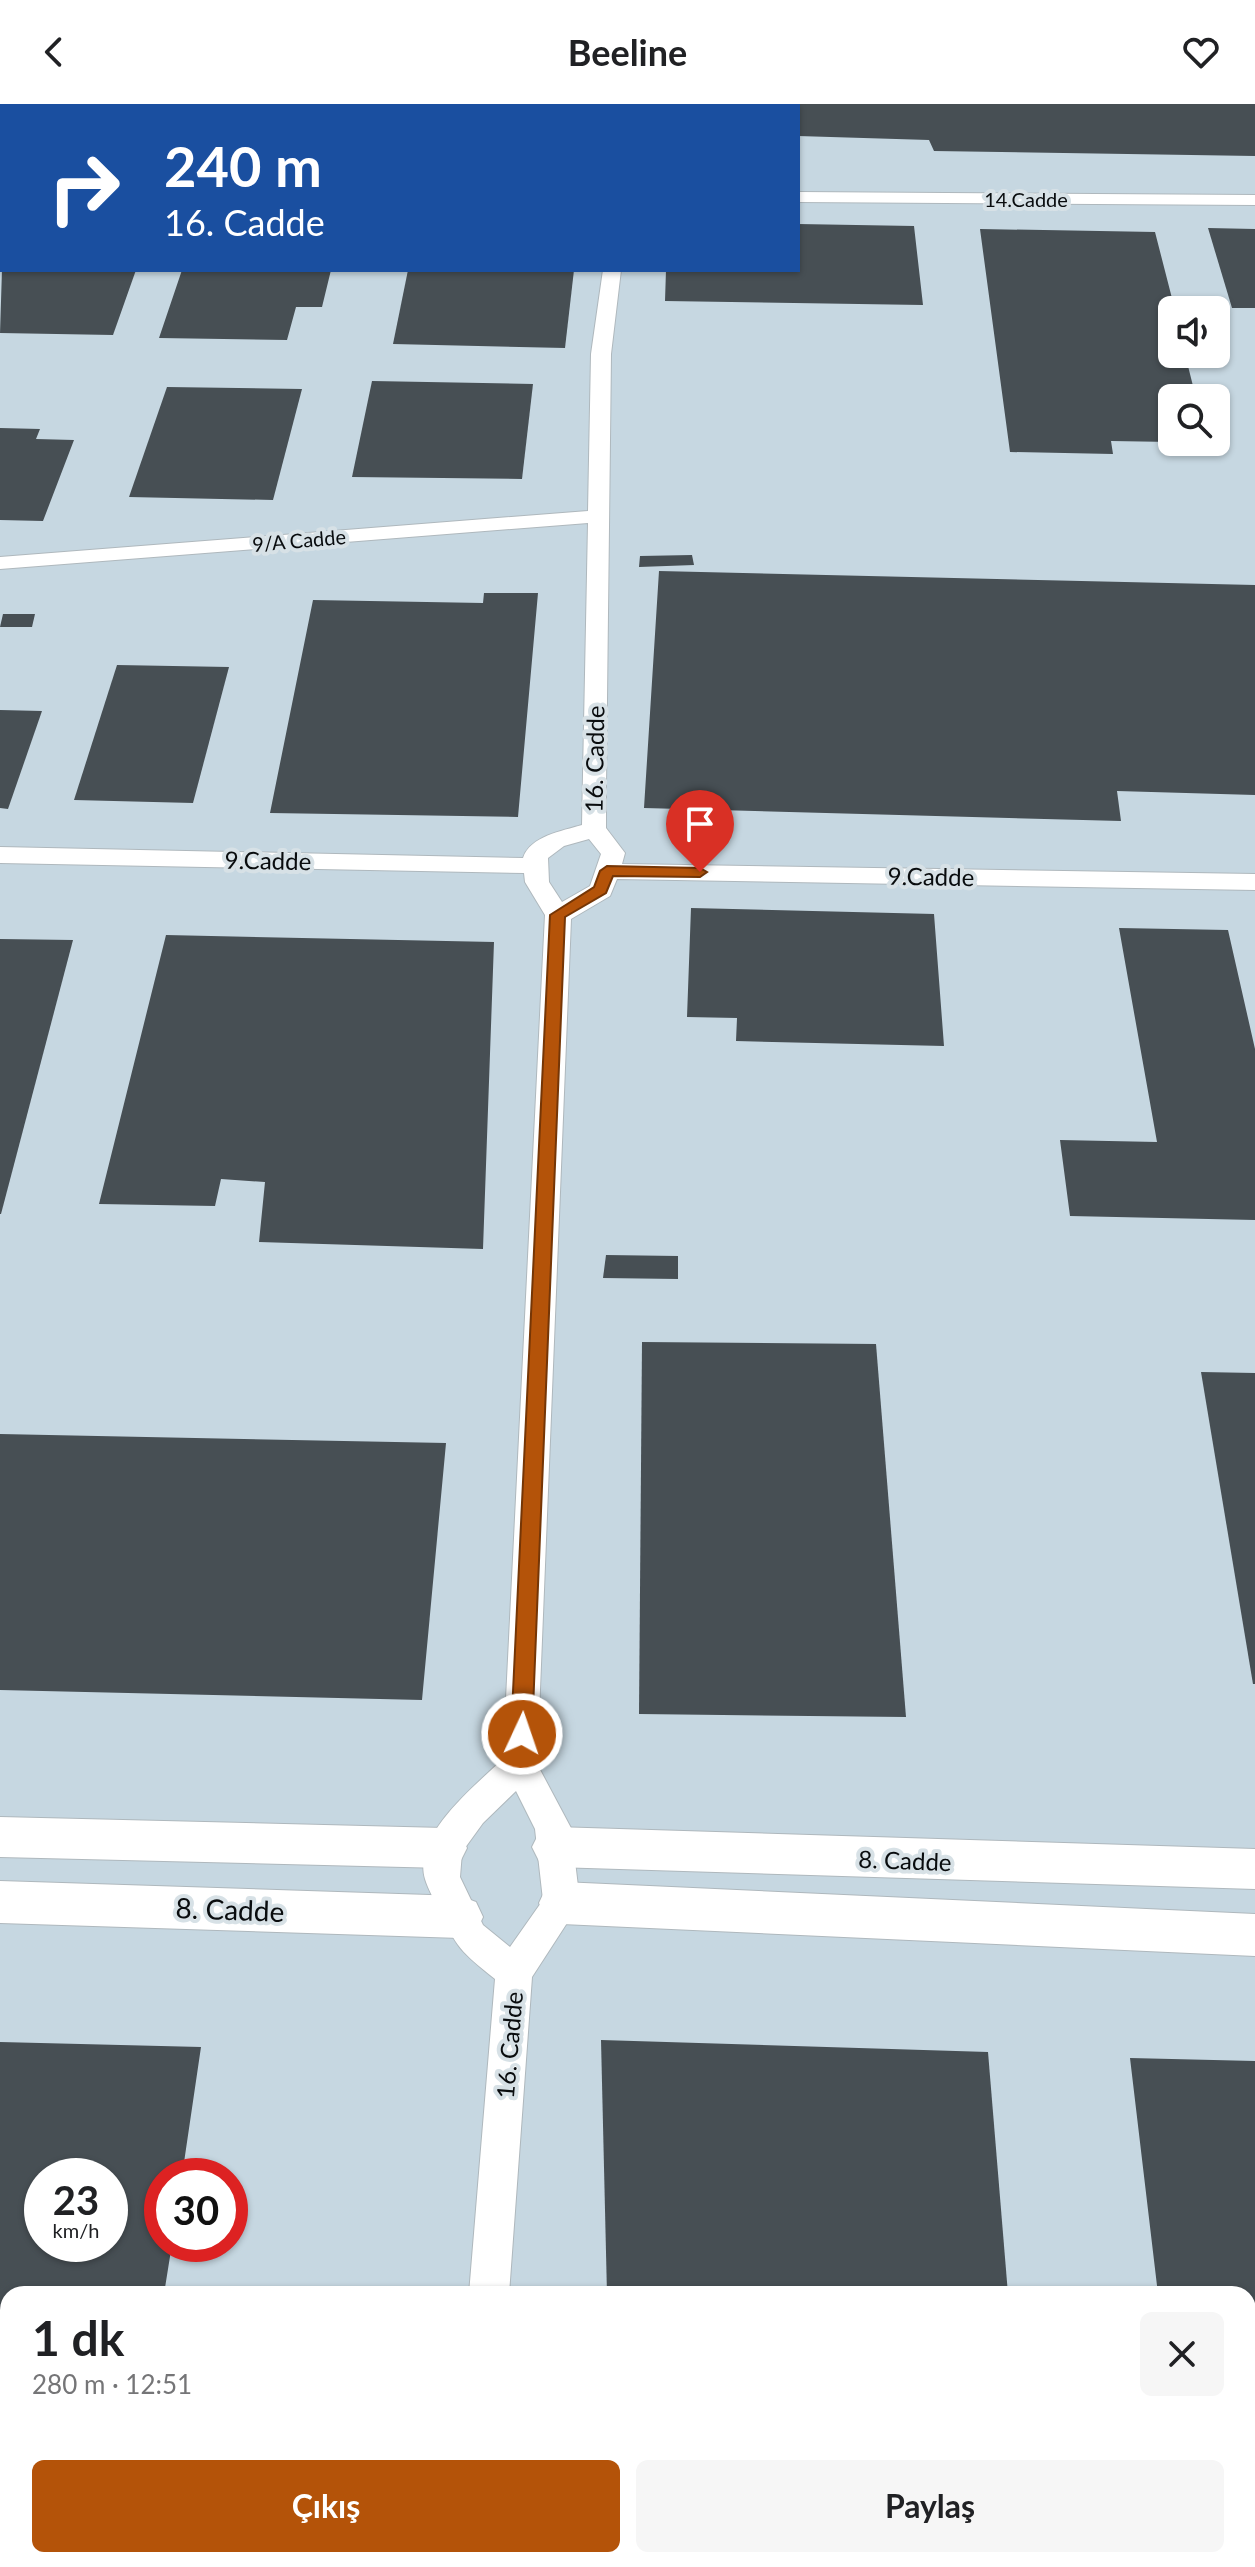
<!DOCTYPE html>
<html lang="tr">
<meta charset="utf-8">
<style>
body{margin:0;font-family:Lato,sans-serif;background:#f6f6f6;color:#202124;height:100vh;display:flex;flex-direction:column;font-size:30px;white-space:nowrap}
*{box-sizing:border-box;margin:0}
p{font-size:26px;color:#757577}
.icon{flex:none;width:44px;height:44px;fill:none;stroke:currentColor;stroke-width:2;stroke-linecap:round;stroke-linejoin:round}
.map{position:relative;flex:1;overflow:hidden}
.panel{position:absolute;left:0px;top:2182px;width:1256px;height:282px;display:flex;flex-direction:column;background:#fff;border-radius:24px 24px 0 0;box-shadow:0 2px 6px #0004}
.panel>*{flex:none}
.guide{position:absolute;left:0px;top:0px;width:800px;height:168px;box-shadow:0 2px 6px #0004;background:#1a4fa0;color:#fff;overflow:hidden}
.tools{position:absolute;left:1158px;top:192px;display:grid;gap:16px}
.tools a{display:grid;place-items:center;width:72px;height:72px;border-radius:12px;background:#fff;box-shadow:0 2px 6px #0004;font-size:40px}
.speed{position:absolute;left:24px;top:2054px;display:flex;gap:16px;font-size:40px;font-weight:700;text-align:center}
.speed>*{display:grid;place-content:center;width:104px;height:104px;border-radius:50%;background:#fff;box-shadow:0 2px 6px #0004;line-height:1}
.speed small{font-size:20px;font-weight:400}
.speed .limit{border:12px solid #d22;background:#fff;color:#111}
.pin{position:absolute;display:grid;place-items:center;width:68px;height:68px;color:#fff;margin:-82px -34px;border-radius:50% 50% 50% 0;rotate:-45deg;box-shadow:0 0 8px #0007}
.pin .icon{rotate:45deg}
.me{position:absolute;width:88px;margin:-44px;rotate:3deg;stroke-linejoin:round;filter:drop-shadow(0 0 6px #0008)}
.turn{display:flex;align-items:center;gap:28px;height:168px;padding:0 32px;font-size:36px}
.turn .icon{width:104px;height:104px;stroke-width:2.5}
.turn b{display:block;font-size:56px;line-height:68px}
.round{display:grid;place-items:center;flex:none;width:84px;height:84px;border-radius:12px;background:#f6f6f6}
.overview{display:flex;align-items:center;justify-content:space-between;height:136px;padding:0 32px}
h1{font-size:48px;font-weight:700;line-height:60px}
.primary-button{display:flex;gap:16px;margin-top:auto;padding:16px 32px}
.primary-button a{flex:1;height:92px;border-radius:12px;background:#b45309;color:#fff;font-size:32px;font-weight:700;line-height:92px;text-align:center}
.primary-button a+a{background:#f6f6f6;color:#202124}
header{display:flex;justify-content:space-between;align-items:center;height:104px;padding:0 32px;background:#fff;font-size:36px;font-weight:700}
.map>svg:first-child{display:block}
.built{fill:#c6d7e1;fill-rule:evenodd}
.building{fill:#474f54;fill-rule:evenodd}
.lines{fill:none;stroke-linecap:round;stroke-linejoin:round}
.minor-casing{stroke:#afb8bd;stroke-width:2}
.tertiary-casing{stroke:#afb8bd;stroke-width:2}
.minor{fill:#fff;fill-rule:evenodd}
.tertiary{fill:#fff;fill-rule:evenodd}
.route{fill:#b45309;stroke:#753606;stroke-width:2}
.labels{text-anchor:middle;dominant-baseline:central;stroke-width:8;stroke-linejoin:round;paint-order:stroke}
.far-street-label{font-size:20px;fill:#090c0e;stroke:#d7e1e6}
.street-label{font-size:24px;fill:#090c0e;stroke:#d7e1e6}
.near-street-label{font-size:28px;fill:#090c0e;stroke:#d7e1e6}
</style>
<header><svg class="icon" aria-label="back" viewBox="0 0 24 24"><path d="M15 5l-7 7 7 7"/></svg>Beeline<svg class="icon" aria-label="heart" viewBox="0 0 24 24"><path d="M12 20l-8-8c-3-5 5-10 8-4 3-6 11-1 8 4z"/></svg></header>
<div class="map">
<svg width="1255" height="2463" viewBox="0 0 1255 2463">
<rect width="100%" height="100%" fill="#d7e1e6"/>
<!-- built -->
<path class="built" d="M0,0H1255V2463H0ZM2,2H798V166H2ZM1172,206H1216V250H1172ZM1172,294H1216V338H1172ZM42,2072H110V2140H42ZM162,2072H230V2140H162ZM8,2190H1248V2456H8Z"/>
<!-- building -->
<g class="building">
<polygon points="798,0 1255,0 1255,52 934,47 929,36 798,32"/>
<polygon points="798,120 914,122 923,201 665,197 666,166 798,166"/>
<polygon points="1208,124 1255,125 1255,204 1232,204"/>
<polygon points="980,125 1155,128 1175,206 1172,250 1185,250 1196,294 1172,294 1172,338 1111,337 1113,350 1010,348"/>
<polygon points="2,166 136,166 113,231 0,229"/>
<polygon points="182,166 331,166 322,203 296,203 287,236 159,234"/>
<polygon points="408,166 574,166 565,244 393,240"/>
<polygon points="372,277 533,280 522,375 352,373"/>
<polygon points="167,283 302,285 273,396 129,393"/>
<polygon points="0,324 40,325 36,335 74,336 43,417 0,416"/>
<polygon points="692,451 694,461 639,463 640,452"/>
<polygon points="659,467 1255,481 1255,691 1117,687 1121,717 644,704"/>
<polygon points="484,489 538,489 518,713 270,709 313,496 483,499"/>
<polygon points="3,510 35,510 32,523 0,523"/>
<polygon points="117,561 229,563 193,699 74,696"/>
<polygon points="0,606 42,607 8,705 0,704"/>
<polygon points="691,804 934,810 944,942 736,937 737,914 687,913"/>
<polygon points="1119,824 1228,826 1255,945 1255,1116 1070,1112 1060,1036 1157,1038"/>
<polygon points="166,831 494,838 483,1145 259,1138 265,1078 221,1075 215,1102 99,1100"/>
<polygon points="0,835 73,836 1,1110 0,1110"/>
<polygon points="606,1151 678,1152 678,1175 603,1174"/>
<polygon points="642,1238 876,1240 906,1613 639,1610"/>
<polygon points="1201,1268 1255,1269 1255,1580 1253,1580"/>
<polygon points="0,1330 446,1339 422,1596 0,1586"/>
<polygon points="601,1936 988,1948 1008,2190 607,2190"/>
<path d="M0,1938L201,1943L182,2072H162V2140H172L164,2190H8V2456H124L123,2463H0ZM42,2072H110V2140H42Z"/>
<polygon points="1130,1954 1255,1957 1255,2463 1192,2463 1191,2456 1248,2456 1248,2190 1158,2190"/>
<polygon points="614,2456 1030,2456 1031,2463 614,2463"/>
</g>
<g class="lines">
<defs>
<g id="minor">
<rect x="621" y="0" width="16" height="2"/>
<rect x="0" y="72" width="2" height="10"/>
<polygon points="798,88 1255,91 1255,101 798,98"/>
<path d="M603,166H621L611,250L606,683V724L625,749L622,760L1255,770V786L617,775L610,792L571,815L537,1660L571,1724L580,1799L532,1873L509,2190H469L495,1875C460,1847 457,1844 438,1804C434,1795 428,1785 425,1775C412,1731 475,1682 503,1655L545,811L525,778L524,769L0,759V743L523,754C530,732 562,727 582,721L588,419L0,465V453L588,407L591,250ZM589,735L601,750L590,782L562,798L549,778L548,754L564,742ZM516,1687L535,1725L543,1796L510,1843L483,1821L460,1773L462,1748L483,1719Z"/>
<rect x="445" y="2456" width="44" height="7"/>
</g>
<g id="tertiary">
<polygon points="0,1713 444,1724 460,1730 467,1744 460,1758 444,1764 0,1753"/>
<polygon points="555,1723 1255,1745 1255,1785 555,1763 539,1757 532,1743 539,1729"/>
<polygon points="0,1777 460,1792 476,1798 483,1813 476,1828 460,1834 0,1819"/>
<polygon points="562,1778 1255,1810 1255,1852 562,1820 546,1814 539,1799 546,1784"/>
</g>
</defs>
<!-- minor casing -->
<use href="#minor" class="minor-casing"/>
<!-- tertiary casing -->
<use href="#tertiary" class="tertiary-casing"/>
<!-- minor -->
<use href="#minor" class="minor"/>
<!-- tertiary -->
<use href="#tertiary" class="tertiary"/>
</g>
<!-- route -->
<polygon class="route" points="607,762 700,764 707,768 700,773 613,772 606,789 565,813 532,1630 529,1636 514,1636 511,1630 550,811 594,783 600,767"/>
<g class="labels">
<!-- far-street labels -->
<g class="far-street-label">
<text x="1026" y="95">14.Cadde</text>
<text transform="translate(299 436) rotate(-5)">9/A Cadde</text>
</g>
<!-- street labels -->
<g class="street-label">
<text transform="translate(594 655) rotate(-89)">16. Cadde</text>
<text transform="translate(268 756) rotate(1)">9.Cadde</text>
<text transform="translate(931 772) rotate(1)">9.Cadde</text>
<text transform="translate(905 1756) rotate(2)">8. Cadde</text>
<text transform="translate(509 1941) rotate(-85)">16. Cadde</text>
</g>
<!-- near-street labels -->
<g class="near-street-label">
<text transform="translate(230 1805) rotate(2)">8. Cadde</text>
</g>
</g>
</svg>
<div class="tools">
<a><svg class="icon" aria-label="sound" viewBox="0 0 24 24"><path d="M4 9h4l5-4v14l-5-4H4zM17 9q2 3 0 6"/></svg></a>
<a><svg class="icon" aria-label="search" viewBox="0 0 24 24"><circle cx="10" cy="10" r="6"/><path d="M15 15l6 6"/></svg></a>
</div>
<div class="speed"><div>23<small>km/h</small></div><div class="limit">30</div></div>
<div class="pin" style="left:700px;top:768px;background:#d93025"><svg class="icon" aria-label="arrive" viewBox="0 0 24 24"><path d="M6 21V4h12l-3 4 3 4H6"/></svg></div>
<svg class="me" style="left:522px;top:1630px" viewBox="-20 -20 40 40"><circle r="17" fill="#b45309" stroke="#fff" stroke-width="3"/><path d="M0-11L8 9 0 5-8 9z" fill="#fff"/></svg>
<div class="guide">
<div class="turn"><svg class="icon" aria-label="right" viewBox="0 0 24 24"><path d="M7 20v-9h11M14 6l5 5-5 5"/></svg><div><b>240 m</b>16. Cadde</div></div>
</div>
<section class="panel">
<div class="overview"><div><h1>1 dk</h1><p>280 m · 12:51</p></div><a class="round"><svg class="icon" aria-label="close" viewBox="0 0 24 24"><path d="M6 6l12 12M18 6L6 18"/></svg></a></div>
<div class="primary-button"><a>Çıkış</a><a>Paylaş</a></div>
</section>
</div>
